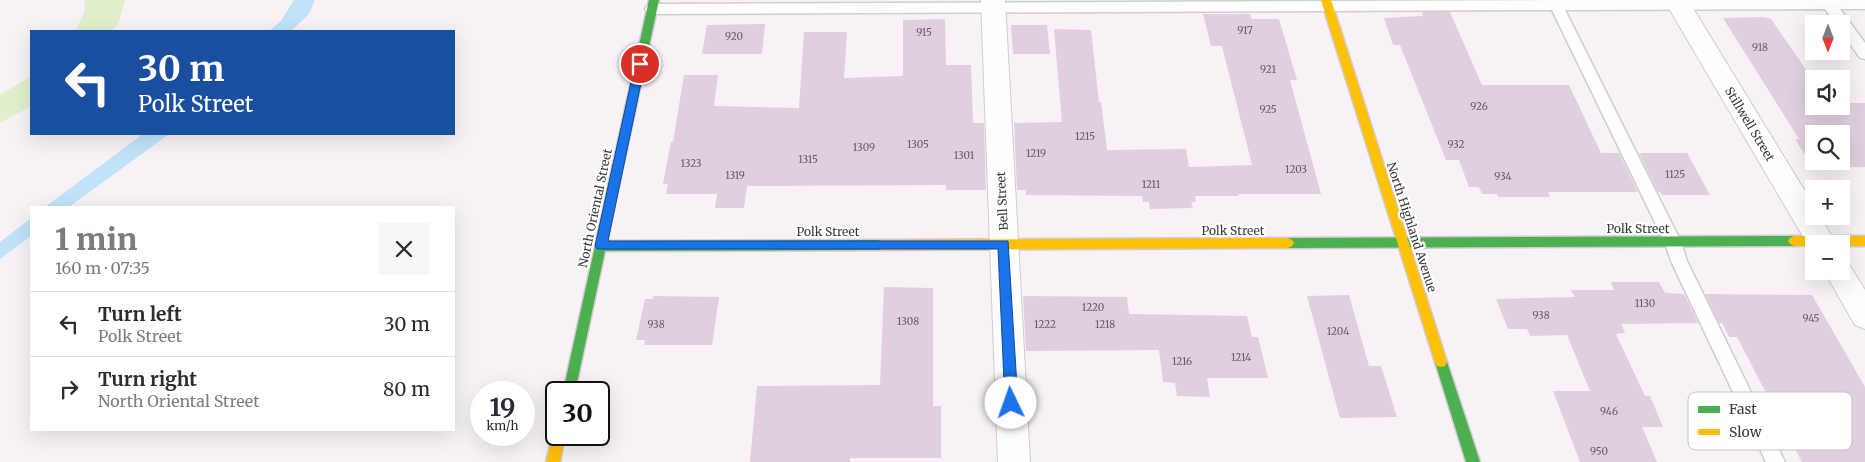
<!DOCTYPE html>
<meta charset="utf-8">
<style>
body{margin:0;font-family:Merriweather,serif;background:#f7f7f7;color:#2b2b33;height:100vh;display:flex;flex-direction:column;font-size:19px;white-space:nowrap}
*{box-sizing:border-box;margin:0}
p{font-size:16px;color:#7c7c81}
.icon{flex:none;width:28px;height:28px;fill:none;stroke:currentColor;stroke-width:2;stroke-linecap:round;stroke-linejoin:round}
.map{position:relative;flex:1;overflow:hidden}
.panel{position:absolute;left:30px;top:206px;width:425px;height:225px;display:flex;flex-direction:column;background:#fff;border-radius:0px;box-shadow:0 5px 20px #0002}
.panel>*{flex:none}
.guide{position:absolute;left:30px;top:30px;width:425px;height:105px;border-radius:0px;box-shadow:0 5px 20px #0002;background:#1a4fa0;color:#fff;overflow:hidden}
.needle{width:32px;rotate:180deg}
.controls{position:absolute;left:1805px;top:15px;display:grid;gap:10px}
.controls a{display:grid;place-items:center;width:45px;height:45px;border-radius:0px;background:#fff;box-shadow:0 5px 20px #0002;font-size:25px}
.speed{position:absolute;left:470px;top:381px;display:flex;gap:10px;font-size:25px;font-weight:700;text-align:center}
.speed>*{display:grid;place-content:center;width:65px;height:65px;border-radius:50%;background:#fff;box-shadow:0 5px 20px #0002;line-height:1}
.speed small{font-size:12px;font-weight:400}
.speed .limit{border:2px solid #111;border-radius:8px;background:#fff;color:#111}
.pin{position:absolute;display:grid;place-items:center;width:42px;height:42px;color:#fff;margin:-21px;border:2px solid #fff;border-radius:50%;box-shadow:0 1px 5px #0007}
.me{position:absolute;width:55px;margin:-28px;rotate:357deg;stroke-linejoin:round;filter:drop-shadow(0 0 4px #0008)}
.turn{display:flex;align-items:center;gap:18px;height:105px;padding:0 25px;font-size:22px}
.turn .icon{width:65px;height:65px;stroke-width:2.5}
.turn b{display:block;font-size:35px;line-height:42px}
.round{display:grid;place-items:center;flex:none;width:52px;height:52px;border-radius:0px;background:#f7f7f7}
.head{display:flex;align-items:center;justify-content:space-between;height:85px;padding:0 25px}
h1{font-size:30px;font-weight:800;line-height:38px;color:#7e7a7d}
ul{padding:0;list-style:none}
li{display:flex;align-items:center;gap:15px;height:65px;padding:0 25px;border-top:1px solid #e1e1e2}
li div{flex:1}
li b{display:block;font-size:19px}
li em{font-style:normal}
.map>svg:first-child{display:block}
.green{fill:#e1f0cc}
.water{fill:#c0e3fa}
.building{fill:#e0cfde;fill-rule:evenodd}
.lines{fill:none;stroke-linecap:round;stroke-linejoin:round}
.lane-casing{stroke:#d0ccd0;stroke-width:3}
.street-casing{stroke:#d0ccd0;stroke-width:2}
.fast-casing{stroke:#d0ccd0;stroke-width:3}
.slow-casing{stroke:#d0ccd0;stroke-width:3}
.lane{fill:#fefdfe;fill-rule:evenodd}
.street{fill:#fefdfe;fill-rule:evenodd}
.fast{fill:#4caf50;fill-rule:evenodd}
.slow{fill:#ffc107;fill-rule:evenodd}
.route{fill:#1a73e8;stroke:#114b97}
.labels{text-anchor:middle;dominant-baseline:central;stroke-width:4.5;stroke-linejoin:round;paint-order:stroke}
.number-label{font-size:10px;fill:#655e64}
.street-label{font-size:12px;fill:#3c393c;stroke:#fff}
.key{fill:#fff;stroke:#c4c4c4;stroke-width:1}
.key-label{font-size:14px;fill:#3c393c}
</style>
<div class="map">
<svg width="1865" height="462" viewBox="0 0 1865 462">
<rect width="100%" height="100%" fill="#f8f2f7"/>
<!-- green -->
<g class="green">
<polygon points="85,0 125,0 119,21 113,31 75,31 84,13"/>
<polygon points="31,76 31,106 0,123 0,95"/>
</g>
<!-- water -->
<g class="water">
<polygon points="294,0 315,0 309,14 291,31 269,31 281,21"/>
<polygon points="143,134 169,134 69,207 45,207"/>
<polygon points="31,218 31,236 0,259 0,242"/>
</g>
<!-- building -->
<g class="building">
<polygon points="1422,12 1450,12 1482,85 1569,85 1601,153 1619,153 1638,192 1548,192 1550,197 1498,197 1497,194 1482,194 1479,187 1469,187 1459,160 1446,160 1400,45 1393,45 1384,18 1423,16"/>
<polygon points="1203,14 1250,14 1252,19 1279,19 1297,80 1290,80 1321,194 1238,194 1239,196 1195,196 1196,202 1191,202 1193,208 1150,209 1149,202 1143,202 1142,196 1026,195 1026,190 1017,190 1014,123 1062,122 1054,29 1091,30 1099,102 1101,102 1107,150 1186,149 1189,167 1252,165 1222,46 1211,46"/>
<path d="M1764,17L1771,19L1814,81V106H1841V103H1865V167L1813,168L1795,139H1799L1723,18ZM1814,134H1841V161H1814Z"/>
<polygon points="945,19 946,65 971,65 973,123 984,123 986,190 946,190 946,185 747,186 744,208 715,208 717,194 666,194 668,184 663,184 671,142 673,142 684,75 718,75 714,106 799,108 804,32 847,32 844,78 901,76 903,75 903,20"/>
<polygon points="765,24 762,54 702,54 707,25"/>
<polygon points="1011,25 1047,25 1050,54 1013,54"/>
<polygon points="1639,153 1687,153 1710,195 1662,195 1660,192 1658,192"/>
<polygon points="1611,282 1659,282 1665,293 1684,294 1698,323 1621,324 1625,333 1616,334 1645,396 1650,396 1663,427 1642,427 1657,462 1580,462 1553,391 1590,391 1567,335 1530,336 1527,329 1508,329 1496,299 1575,297 1571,290 1614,290"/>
<polygon points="884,287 933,288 933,406 941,406 941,458 850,458 850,462 750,462 757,386 880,385"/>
<polygon points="1705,294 1812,295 1865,387 1865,462 1802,462 1737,337 1729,337 1722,323 1719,323"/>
<polygon points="1349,295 1369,366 1381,366 1397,417 1340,418 1307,296"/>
<polygon points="653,296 719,297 712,345 644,345 645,340 636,340 645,299 653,299"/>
<polygon points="1023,296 1127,297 1129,314 1247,316 1252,337 1258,337 1268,378 1207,378 1210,397 1177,396 1175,383 1163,382 1159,350 1026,351"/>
</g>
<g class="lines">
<defs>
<polygon id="lane" points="1557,0 1865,0 1865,9 1840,9 1865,43 1865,59 1860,58 1841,31 1841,24 1836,24 1825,9 1565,10 1681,242 1687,261 1785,462 1766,462 1671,261 1665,243 1552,10 652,14 647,12 645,9 647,6 652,4"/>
<g id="street">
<polygon points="981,0 1005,0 1030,462 998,462"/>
<polygon points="1670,0 1688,0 1814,206 1814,216 1820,216 1836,244 1814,244 1814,253 1812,252 1667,5"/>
<polygon points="1841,260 1848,263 1865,290 1865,329 1855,325 1824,271 1841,271"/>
</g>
<g id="fast">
<polygon points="649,0 659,0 607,241 880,240 884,242 886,245 884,248 880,250 605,251 575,392 563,392"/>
<polygon points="1794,236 1798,238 1800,241 1798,244 1794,246 1288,248 1284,246 1282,243 1284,240 1288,238"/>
<polygon points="1441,357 1445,358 1447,362 1480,462 1466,462 1435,362 1437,358"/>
</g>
<g id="slow">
<polygon points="1321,0 1331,0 1447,362 1445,366 1441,367 1437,366 1435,362"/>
<polygon points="1794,236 1865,236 1865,246 1841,246 1841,244 1794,246 1790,244 1788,241 1790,238"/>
<polygon points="1288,238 1292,240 1294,243 1292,246 1288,248 880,250 876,248 874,245 876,242 880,240"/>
<polygon points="556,430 556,435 565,435 560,462 546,462 553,435"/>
</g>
</defs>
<!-- lane casing -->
<use href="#lane" class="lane-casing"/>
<!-- street casing -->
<use href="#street" class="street-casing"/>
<!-- fast casing -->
<use href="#fast" class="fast-casing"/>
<!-- slow casing -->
<use href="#slow" class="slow-casing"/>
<!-- lane -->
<use href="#lane" class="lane"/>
<!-- street -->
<use href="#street" class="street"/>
<!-- fast -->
<use href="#fast" class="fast"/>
<!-- slow -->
<use href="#slow" class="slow"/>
</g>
<!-- route -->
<polygon class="route" points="640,61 645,64 608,241 1008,241 1018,403 1016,407 1011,409 1007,407 1005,403 998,249 597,249 595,246 635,64"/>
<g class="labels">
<!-- number labels -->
<g class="number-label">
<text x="1245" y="30">917</text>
<text x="924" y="32">915</text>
<text x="734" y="36">920</text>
<text x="1760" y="47">918</text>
<text x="1268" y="69">921</text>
<text x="1479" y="106">926</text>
<text x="1268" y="109">925</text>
<text x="1085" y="136">1215</text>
<text x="918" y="144">1305</text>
<text x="1456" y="144">932</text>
<text x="864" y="147">1309</text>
<text x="1036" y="153">1219</text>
<text x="964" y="155">1301</text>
<text x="808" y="159">1315</text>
<text x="691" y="163">1323</text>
<text x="1296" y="169">1203</text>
<text x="1675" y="174">1125</text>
<text x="735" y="175">1319</text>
<text x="1503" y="176">934</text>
<text x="1151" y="184">1211</text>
<text x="1645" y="303">1130</text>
<text x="1093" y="307">1220</text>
<text x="1541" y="315">938</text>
<text x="1811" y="318">945</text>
<text x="908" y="321">1308</text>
<text x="656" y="324">938</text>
<text x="1045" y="324">1222</text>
<text x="1105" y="324">1218</text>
<text x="1338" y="331">1204</text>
<text x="1241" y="357">1214</text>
<text x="1182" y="361">1216</text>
<text x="1609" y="411">946</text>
<text x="1599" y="451">950</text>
</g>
<!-- street labels -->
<g class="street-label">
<text transform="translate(1750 124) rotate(59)">Stillwell Street</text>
<text transform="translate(1002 201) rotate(-93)">Bell Street</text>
<text transform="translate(595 208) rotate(-78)">North Oriental Street</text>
<text transform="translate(1412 227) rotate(72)">North Highland Avenue</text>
<text x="1638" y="228">Polk Street</text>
<text x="1233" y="230">Polk Street</text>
<text x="828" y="231">Polk Street</text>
</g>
</g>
<!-- legend -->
<rect x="1688" y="392" width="164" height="58" rx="8" class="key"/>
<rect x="1698" y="406" width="22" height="7" fill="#4caf50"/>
<rect x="1698" y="429" width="22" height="6" fill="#ffc107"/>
<g class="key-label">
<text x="1729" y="414">Fast</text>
<text x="1729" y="437">Slow</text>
</g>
</svg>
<div class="controls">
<a><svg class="needle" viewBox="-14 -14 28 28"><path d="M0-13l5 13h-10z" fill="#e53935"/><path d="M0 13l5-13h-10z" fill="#7c7c81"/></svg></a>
<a><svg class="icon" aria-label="sound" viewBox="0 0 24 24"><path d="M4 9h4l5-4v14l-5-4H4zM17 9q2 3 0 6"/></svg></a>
<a><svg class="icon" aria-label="search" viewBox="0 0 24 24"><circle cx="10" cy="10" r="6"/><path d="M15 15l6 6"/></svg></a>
<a>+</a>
<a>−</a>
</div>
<div class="speed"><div>19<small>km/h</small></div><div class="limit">30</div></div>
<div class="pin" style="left:640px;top:64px;background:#d93025"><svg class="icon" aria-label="arrive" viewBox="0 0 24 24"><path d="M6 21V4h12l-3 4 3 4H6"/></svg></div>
<svg class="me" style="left:1011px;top:403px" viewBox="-20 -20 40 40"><circle r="19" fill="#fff"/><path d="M0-13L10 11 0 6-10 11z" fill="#1a73e8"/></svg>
<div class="guide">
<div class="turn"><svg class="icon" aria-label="left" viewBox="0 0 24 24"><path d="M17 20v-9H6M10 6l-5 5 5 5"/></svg><div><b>30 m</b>Polk Street</div></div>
</div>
<section class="panel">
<div class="head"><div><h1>1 min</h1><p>160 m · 07:35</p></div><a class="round"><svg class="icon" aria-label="close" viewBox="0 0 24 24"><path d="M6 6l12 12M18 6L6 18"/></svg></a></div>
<ul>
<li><svg class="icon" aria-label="left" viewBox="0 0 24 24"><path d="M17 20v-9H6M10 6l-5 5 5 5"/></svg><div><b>Turn left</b><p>Polk Street</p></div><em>30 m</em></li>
<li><svg class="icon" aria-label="right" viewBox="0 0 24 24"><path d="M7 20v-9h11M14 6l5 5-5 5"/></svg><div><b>Turn right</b><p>North Oriental Street</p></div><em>80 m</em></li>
</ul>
</section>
</div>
